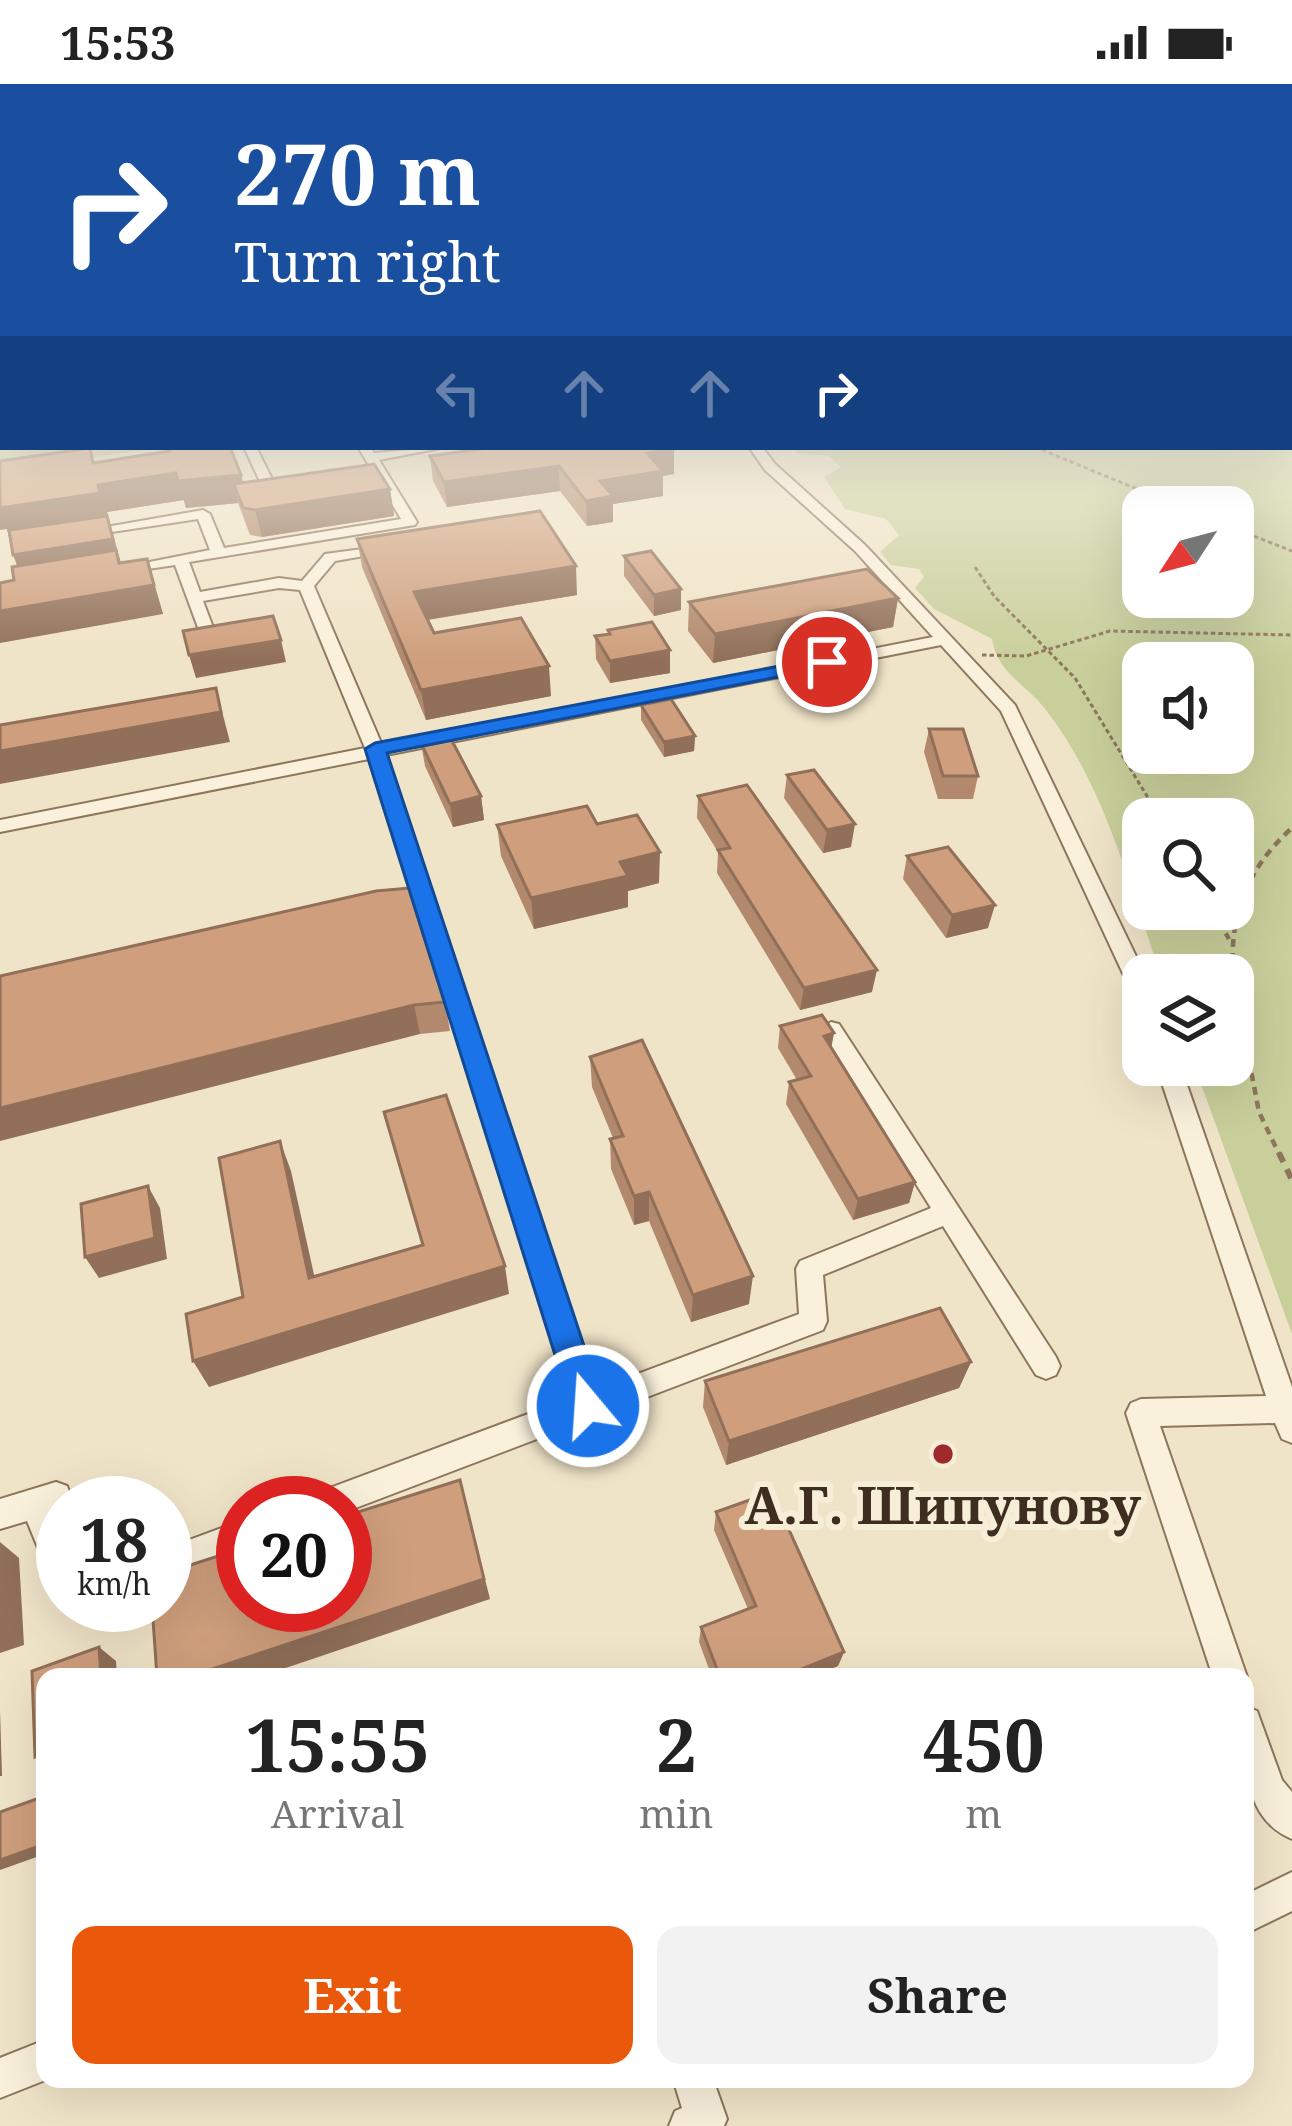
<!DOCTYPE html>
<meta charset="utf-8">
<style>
body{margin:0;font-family:"Noto Serif",serif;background:#f2f2f2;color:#222;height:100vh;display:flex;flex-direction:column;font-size:45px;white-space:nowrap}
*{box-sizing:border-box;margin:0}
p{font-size:39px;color:#767676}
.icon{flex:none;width:66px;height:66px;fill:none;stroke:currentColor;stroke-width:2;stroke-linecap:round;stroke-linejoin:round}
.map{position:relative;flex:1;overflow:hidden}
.sheet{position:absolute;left:36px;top:1584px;width:1218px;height:420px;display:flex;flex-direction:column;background:#fff;border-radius:24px;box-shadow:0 12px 48px #0002}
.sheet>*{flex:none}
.hud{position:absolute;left:0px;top:0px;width:1293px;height:366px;box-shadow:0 12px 48px #0002;background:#1a4fa0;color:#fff;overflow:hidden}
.needle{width:78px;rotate:234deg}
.tools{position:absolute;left:1122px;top:402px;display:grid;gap:24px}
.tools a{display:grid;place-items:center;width:132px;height:132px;border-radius:24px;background:#fff;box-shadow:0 12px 48px #0002;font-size:60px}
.speed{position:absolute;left:36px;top:1392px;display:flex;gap:24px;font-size:60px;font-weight:700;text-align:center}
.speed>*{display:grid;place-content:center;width:156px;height:156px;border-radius:50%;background:#fff;box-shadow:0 12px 48px #0002;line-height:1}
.speed small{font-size:30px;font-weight:400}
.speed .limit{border:18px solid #d22;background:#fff;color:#111}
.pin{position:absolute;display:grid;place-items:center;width:102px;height:102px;color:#fff;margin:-51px;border:6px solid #fff;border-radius:50%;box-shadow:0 3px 12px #0007}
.me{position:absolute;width:132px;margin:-66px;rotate:342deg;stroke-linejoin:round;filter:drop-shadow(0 0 9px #0008)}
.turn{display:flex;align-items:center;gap:42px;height:252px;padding:0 36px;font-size:54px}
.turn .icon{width:156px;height:156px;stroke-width:2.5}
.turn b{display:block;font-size:84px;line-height:102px}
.lanes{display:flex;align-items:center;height:114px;padding:0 36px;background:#0003;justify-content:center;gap:60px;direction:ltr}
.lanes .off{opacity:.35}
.eta{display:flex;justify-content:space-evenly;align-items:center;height:204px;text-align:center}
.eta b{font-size:72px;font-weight:700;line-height:84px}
.action{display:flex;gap:24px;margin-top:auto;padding:24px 36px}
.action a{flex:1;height:138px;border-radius:24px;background:#ea580c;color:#fff;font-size:48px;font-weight:700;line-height:138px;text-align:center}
.action a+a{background:#f2f2f2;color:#222}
.status{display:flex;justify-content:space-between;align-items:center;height:84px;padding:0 60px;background:#fff;direction:ltr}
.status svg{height:33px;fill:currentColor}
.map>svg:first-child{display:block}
.green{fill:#c9cf9b;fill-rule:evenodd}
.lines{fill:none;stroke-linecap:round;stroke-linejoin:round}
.minor-casing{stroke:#8d765c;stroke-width:4}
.path-far2{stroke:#8d765c;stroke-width:3;stroke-dasharray:4.5 3;stroke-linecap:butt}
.path-far1{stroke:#8d765c;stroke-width:4.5;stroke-dasharray:8 6;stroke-linecap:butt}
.path{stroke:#8d765c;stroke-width:6;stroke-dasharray:10 8;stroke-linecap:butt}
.minor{fill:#faf1dc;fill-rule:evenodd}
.wall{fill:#b2896c}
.shaded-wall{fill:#916f58}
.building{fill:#cf9f7d;stroke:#916f58;stroke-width:3}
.route{fill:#1a73e8;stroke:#114b97;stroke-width:3}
.poi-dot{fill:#9e2a2b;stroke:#f7eed8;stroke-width:4.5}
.labels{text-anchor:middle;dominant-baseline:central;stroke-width:12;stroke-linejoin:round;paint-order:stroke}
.near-poi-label{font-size:51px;font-weight:bold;fill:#3d2e20;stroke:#f7eed8}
</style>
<div class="status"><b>15:53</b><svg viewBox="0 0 49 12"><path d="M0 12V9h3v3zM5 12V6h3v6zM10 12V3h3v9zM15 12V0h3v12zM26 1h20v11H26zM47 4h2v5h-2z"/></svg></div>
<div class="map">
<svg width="1292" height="2042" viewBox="0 0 1292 2042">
<rect width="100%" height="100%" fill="#f0e4c8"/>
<!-- green -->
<g class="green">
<polygon points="0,290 3,363 165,363 0,386"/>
<path d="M1290,290H1292V1250L1194,981H1233V891H1161C1129,802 1105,702 1046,626C1026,600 997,589 992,555L934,525L915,504L924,493L919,485L891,481L880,468L899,451L886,435L845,425L824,393L841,383L829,372L797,369L792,363H1290ZM1143,423H1233V513H1143ZM1143,579H1233V669H1143ZM1143,735H1233V825H1143Z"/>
</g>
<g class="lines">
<defs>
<g id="minor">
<polygon points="244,363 256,363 279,409 287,410 287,416 269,417"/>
<polygon points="358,363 370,363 374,369 446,363 379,376 417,438 415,441 189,478 200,508 279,494 302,497 325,470 393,461 393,467 335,477 314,502 382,661 933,553 855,467 765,386 749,363 762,363 775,380 865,461 1015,621 1145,891 1143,917 1132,909 1001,627 941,561 386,671 597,1305 799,1230 796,1185 800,1177 931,1124 820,946 831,938 839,940 1056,1273 1060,1282 1056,1291 1046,1295 1036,1291 943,1142 823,1191 827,1237 823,1246 345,1428 345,1419 315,1419 319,1408 571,1314 369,675 0,748 0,736 365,664 300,506 279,504 203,517 217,554 203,557 175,481 121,489 114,485 210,466 198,435 79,453 72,449 203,426 210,430 224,464 401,435"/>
<polygon points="1156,981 1180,981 1292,1303 1292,1359 1282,1355 1275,1339 1160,1342 1247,1593 1245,1598 1245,1593 1213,1593 1126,1329 1131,1319 1141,1315 1266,1312"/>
<polygon points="56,1398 67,1402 71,1413 69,1419 63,1419 63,1425 54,1429 63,1449 63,1503 52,1498 27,1437 0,1445 0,1415"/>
<polygon points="243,1436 243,1468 165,1497 165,1465"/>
<path d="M1245,1622L1257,1627L1282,1696L1292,1708V1755C1239,1733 1245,1669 1245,1622Z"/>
<polygon points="1292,1788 1292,1827 1245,1850 1245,1811"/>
<polygon points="45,1956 48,1995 0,2014 0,1974"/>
<polygon points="673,1995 713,1995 727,2035 724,2042 669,2042 675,2027 682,2024"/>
</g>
</defs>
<!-- minor casing -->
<use href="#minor" class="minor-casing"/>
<!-- path-far2 -->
<g class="path-far2">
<polyline points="1035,363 1181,423"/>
<polyline points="1233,444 1292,467"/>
<polyline points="975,483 994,512 1075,594 1161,735"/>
<polyline points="982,571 1026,572 1110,547 1292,551"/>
</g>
<!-- path-far1 -->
<g class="path-far1">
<polyline points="1212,825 1229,855"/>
<path d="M1233,891C1229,832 1247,784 1292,744"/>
<polyline points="1233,893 1259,1028 1280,1072"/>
</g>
<!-- path -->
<polyline class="path" points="1279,1069 1292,1096"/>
<!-- minor -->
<use href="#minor" class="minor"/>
</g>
<!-- wall -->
<g class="wall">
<polygon points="674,365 674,390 663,392 663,412 613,420 613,438 587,442 560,407 447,423 433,397 430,372"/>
<polygon points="95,378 241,391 243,399 390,405 394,432 262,453 250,451 238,419 186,424 184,416 107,428 120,479 147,475 163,530 14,496 17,482 7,445"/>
<polygon points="357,455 577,511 428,536 434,549 551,612 426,636 362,483"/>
<polygon points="624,472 681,505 681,526 654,532 624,492"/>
<polygon points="898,514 893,543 713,579 688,547 689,518"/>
<polygon points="608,546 670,566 670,589 610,599 596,575 595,552 608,550"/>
<polygon points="641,621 695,652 694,667 664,673 641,636"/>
<polygon points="929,645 978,692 973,715 938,715 924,668"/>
<polygon points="421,659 481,712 484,736 453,743 425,682"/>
<polygon points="787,691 851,763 823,769 784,714"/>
<polygon points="698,712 872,908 800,926 717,789 718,768 697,734"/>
<polygon points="597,740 659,799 628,807 628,823 534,845 501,772 497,741"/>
<polygon points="907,772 988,844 946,854 903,795"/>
<polygon points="0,892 445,918 450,947 420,950"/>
<polygon points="780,942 831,964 915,1098 909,1119 853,1136 786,1020 789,998 797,996 778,964"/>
<polygon points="590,973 749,1220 691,1238 649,1137 634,1141 611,1085 610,1055 613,1054 592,1003"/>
<polygon points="971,1278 959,1304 726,1381 703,1323 705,1297"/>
<polygon points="716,1428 844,1568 838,1582 811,1593 712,1593 699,1558 701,1543 748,1525 714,1446"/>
</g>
<!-- shaded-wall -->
<g class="shaded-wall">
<polygon points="90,364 99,391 176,389 184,416 107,428 128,505 147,475 163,530 0,559 0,527 22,493 13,471 7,445 0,446 0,421"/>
<polygon points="674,365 674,390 663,392 663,412 613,420 613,438 587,442 586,417 600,397 647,369"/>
<polygon points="559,382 560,407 447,423 444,398"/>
<polygon points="241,391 248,418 234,400 238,419 186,424 178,397"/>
<polygon points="390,405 394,432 262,453 255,426"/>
<polygon points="576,482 577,511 419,537 414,508"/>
<polygon points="681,505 681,526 654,532 654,511"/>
<polygon points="898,514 893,543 713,579 715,550"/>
<polygon points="281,556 286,578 196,594 189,571"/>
<polygon points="670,566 670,589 610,599 610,577"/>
<polygon points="549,582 551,612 426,636 421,606"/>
<polygon points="216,604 230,658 0,700 0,667"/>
<polygon points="695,652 694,667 664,673 664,658"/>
<polygon points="481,712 484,736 453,743 450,720"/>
<polygon points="855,740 851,763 823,769 827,746"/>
<polygon points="660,768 659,799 628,807 628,823 534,845 531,814 620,778"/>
<polygon points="995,821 988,844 946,854 952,831"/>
<polygon points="877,886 872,908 800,926 804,904"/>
<polygon points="414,921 420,950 0,1057 0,1024"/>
<polygon points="834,949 830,971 824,952"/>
<polygon points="280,1057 291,1087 321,1222 309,1194"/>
<polygon points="915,1098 909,1119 853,1136 858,1115"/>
<polygon points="148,1102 160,1124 167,1175 99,1194 85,1173"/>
<polygon points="649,1108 649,1137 634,1141 634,1112"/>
<polygon points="505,1182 509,1210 209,1303 193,1277"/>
<polygon points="753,1192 749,1220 691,1238 693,1211"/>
<polygon points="971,1278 959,1304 726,1381 729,1357"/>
<polygon points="460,1396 490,1515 259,1593 188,1593"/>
<polygon points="0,1458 19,1474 24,1561 0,1569"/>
<polygon points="99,1563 116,1577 117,1593 101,1593"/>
<polygon points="844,1568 838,1582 811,1593 782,1593"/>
<polygon points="0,1626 2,1692 0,1692"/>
<polygon points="45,1760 45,1770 0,1786 0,1776"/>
</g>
<!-- building -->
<g class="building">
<polygon points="170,363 230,363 241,391 178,397 176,389 98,401 100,409 0,424 0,377 90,364 93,379 170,367"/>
<polygon points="496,363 672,363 674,365 647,369 663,387 600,397 613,412 586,417 559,382 444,398 430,372"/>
<polygon points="374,380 390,405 255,426 243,424 234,400"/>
<polygon points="540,427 576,482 414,508 434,549 521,534 549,582 421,606 357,455"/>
<polygon points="107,432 113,455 13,471 9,446"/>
<polygon points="116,466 119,479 147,475 154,501 0,527 0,499 14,496 12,483"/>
<polygon points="651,467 681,505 654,511 624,472"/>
<polygon points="867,485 898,514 715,550 689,518"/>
<polygon points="273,532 281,556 189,571 183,547"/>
<polygon points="652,538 670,566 610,577 595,552 610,550 608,546"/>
<polygon points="216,604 221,628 0,667 0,641"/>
<polygon points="671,615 695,652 664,658 641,621"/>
<polygon points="929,645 963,645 978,692 943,692"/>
<polygon points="450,653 481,712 450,720 421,659"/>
<polygon points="814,686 855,740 827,746 787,691"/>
<polygon points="747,701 877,886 804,904 718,766 730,764 698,712"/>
<polygon points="587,722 597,740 637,731 660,768 620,778 628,792 531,814 497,741"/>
<polygon points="948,763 995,821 952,831 907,772"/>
<polygon points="409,804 445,918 414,921 0,1024 0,892 376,807"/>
<polygon points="822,931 834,949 824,952 915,1098 858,1115 789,998 811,992 780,942"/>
<polygon points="642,956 753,1192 693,1211 649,1108 634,1112 610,1055 623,1052 590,973"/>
<polygon points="446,1011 505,1182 193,1277 186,1230 243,1213 219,1074 280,1057 309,1194 423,1161 384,1028"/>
<polygon points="148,1102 155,1154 85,1173 81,1120"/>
<polygon points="940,1224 971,1278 729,1357 705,1297"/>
<polygon points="460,1396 484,1495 188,1593 157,1593 152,1521 165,1521 165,1489 243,1464 243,1521 345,1521 345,1432"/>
<polygon points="772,1408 844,1568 782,1593 720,1593 701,1543 756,1522 716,1428"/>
<polygon points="99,1563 101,1593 45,1593 45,1669 35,1673 32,1587"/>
<polygon points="45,1712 45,1760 0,1776 0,1728"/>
</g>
<!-- sky -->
<linearGradient id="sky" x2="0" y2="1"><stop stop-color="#8fbad6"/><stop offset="0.5" stop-color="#f8f3e6"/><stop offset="1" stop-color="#f8f3e6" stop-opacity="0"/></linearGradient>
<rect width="1292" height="576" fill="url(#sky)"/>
<!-- route -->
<polygon class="route" points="827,573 834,574 834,582 387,669 604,1322 599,1332 588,1337 576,1332 571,1322 365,665 375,659"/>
<!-- markers -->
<circle class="poi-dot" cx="943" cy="1370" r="12"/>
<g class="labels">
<!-- near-poi labels -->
<g class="near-poi-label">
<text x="943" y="1420">А.Г. Шипунову</text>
</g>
</g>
</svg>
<div class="tools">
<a><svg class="needle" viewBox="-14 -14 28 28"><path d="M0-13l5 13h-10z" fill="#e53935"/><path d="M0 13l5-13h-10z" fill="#767676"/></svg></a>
<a><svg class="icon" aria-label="sound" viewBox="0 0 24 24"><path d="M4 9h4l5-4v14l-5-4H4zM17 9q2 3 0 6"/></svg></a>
<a><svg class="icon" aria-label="search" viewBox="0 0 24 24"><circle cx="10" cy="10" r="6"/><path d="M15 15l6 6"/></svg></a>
<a><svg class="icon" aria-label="layers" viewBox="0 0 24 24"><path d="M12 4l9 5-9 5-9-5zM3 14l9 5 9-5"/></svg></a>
</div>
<div class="speed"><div>18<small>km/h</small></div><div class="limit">20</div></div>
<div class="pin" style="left:827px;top:578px;background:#d93025"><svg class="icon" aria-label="arrive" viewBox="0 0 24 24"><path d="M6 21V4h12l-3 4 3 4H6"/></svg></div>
<svg class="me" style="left:588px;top:1322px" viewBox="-20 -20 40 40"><circle r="17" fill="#1a73e8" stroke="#fff" stroke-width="3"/><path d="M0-11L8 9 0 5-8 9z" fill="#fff"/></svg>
<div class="hud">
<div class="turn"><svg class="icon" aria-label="right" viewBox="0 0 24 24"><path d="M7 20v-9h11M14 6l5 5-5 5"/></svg><div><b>270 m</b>Turn right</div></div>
<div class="lanes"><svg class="icon off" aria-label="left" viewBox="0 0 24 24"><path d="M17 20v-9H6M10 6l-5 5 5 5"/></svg><svg class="icon off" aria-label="ahead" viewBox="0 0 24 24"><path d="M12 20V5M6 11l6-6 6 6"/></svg><svg class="icon off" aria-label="ahead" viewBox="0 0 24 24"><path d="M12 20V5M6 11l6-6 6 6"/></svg><svg class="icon" aria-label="right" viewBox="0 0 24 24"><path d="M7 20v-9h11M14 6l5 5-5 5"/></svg></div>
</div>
<section class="sheet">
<div class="eta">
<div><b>15:55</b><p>Arrival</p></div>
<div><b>2</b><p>min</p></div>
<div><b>450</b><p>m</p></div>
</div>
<div class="action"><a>Exit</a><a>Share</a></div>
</section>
</div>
